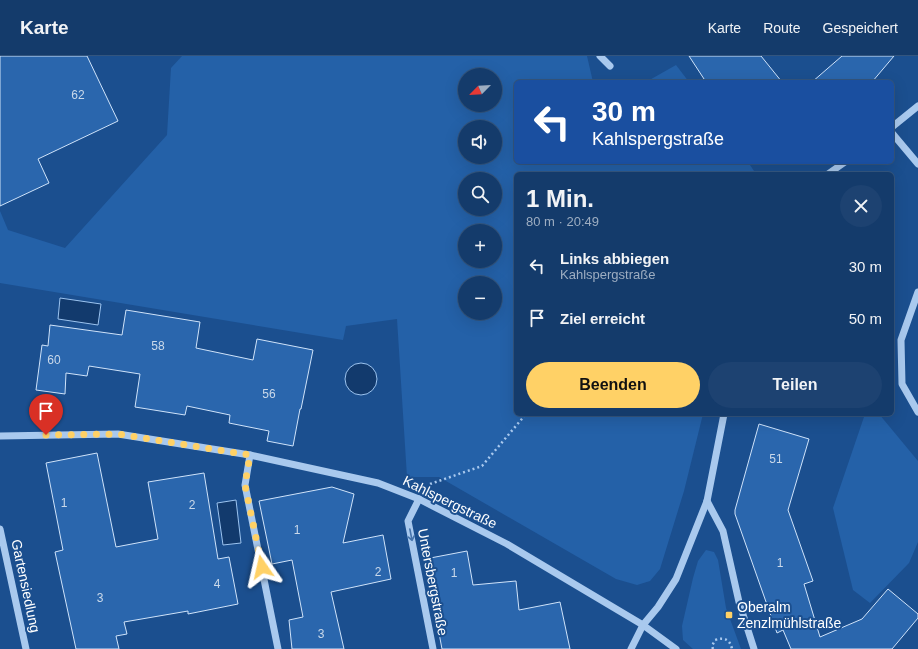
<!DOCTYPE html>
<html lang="de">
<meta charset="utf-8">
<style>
body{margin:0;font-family:Arial,sans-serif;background:#1d4271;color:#f1f3f6;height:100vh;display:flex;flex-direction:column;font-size:15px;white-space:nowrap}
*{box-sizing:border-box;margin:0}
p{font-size:13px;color:#9dadc1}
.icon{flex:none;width:22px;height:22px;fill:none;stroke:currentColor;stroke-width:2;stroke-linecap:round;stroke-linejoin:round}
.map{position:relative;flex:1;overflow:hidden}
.side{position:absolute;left:514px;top:116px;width:380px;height:244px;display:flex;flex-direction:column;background:#143b6b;border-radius:6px;box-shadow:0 4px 16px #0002,0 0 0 1px #33557e}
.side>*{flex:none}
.guide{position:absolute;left:514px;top:24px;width:380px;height:84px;border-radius:6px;box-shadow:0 4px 16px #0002,0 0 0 1px #33557e;background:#1a4fa0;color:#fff;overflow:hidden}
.needle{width:26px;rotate:246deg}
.buttons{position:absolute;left:458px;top:12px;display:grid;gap:8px}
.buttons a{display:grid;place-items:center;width:44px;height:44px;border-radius:50%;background:#143b6b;box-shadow:0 4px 16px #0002,0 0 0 1px #33557e;font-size:20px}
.pin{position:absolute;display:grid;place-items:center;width:34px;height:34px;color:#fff;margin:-41px -17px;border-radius:50% 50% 50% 0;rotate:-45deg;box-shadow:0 0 4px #0007}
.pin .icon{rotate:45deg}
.me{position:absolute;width:44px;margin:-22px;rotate:349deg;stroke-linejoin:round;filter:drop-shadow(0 0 3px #0008)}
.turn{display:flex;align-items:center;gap:14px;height:84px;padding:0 12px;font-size:18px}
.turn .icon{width:52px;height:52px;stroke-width:2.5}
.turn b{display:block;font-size:28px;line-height:34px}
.round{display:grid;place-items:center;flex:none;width:42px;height:42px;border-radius:21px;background:#1d4271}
.overview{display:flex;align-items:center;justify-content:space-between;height:68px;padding:0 12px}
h1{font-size:24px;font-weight:700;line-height:30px}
.primary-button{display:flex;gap:8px;margin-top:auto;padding:8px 12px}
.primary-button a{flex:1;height:46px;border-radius:24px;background:#ffd166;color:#111;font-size:16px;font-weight:700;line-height:46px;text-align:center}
.primary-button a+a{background:#1d4271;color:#f1f3f6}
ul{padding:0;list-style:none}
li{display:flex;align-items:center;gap:12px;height:52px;padding:0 12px}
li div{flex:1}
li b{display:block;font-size:15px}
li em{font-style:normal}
header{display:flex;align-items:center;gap:24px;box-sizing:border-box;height:56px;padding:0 20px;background:#143b6b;border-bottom:1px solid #33557e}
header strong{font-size:19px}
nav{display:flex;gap:22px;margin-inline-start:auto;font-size:14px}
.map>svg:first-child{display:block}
.green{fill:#2461a8;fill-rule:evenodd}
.water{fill:#123a6d;stroke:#9cc4f0}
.building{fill:#2a66ad;stroke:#cfe3fa}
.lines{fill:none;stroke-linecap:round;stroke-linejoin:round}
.path{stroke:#a9c9ee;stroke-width:2.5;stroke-dasharray:2 3;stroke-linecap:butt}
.minor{stroke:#a9c9ee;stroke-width:7}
.oneway{stroke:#4674ac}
.route{stroke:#ffd166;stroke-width:7;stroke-dasharray:0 12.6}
.poi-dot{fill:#ffd166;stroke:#1b4f8f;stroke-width:1.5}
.labels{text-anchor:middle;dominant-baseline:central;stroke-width:4;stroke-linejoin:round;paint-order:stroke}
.number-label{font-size:12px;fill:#cad9ea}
.street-label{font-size:14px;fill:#fff;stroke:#1b4f8f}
.poi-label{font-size:14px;fill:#fff;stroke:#1b4f8f;text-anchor:start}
</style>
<header>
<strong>Karte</strong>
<nav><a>Karte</a><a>Route</a><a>Gespeichert</a></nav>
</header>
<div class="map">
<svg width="918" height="593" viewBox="0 0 918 593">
<rect width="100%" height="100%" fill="#1b4f8f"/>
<!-- green -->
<g class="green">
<path d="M182,0H587L593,26H516V106H748L756,118H516V358H703L684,435L660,513L650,525L637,529L616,523L439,421H407L397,263L346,270L343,284L0,227V155L8,174L65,192L167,79L171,12ZM465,19H495V49H465ZM465,71H495V101H465ZM465,123H495V153H465ZM465,175H495V205H465ZM465,227H495V257H465Z"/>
<polygon points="676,9 689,26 646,26"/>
<polygon points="865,358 879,358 918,405 918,486 909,507 870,547 853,534 833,452"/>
<polygon points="706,494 714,496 718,504 726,552 741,593 693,593 683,584 682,570 693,522 698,505"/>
</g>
<!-- water -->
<g class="water">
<polygon points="60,242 101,248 98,269 58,263"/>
<circle cx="361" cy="323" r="16"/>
<polygon points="236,444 241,487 223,489 217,447"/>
</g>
<!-- building -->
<g class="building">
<polygon points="0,0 87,0 118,65 38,103 49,127 0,150"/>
<polygon points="689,0 761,0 782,26 706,26"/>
<polygon points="842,0 894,0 872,26 812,26"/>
<polygon points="126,254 200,266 196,292 253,304 257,283 313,294 301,353 300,353 293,390 267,385 269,375 229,367 230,359 187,350 185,359 135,351 140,318 89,310 87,320 66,317 65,338 36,334 42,289 48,290 50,269 122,279"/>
<polygon points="759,368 809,383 788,454 813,525 804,528 820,581 862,563 888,533 918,558 918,562 892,593 791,593 783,574 777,577 735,458 735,454"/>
<polygon points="97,397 116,491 158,483 148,426 204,417 218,503 229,501 238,548 188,558 188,555 124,566 127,578 116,580 119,593 76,593 55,496 63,494 46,407"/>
<polygon points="332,431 354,438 343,487 383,479 391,523 331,536 344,593 292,593 289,564 303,561 292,504 272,508 259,445"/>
<polygon points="467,495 473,529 516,525 519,554 560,546 570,593 442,593 425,503"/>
</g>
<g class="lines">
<!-- path -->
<g class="path">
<polyline points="430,428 482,410 526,358"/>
<path d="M713,593L712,590L715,584C724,581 730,583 732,593"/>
</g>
<!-- minor -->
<g class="minor">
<polyline points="600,0 610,10"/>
<polyline points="892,71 918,50"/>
<polyline points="892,77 918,108"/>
<polyline points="828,118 845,106"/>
<polyline points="918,236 901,284 902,328 918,356"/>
<polyline points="0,380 118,378 250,399 378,427 419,443 507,488 643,569 676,593"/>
<polyline points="250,399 245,429 278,593"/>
<polyline points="419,443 408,465 433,593"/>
<polyline points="707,445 723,475 739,546 754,593"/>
<polyline points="0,473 26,593"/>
<polyline points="631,593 643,569 658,551 676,523 707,445 724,358"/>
</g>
</g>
<!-- one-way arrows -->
<defs><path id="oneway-shaft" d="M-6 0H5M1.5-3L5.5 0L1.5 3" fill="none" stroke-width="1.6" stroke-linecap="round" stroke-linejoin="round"/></defs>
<use class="oneway" href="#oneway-shaft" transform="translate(411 479) rotate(79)"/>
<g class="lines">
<!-- route -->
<polyline class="route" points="46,379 118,378 250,399 245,429 262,511"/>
</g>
<!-- markers -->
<rect class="poi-dot" x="725" y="555" width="8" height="8" rx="2"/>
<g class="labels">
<!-- number labels -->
<g class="number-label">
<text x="78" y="39">62</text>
<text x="158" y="290">58</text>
<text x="54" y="304">60</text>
<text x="269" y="338">56</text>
<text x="776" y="403">51</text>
<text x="64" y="447">1</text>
<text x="192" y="449">2</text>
<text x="297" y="474">1</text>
<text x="780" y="507">1</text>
<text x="378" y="516">2</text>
<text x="454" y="517">1</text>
<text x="217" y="528">4</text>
<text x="100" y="542">3</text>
<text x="321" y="578">3</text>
</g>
<!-- street labels -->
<g class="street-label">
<text transform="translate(450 446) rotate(26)">Kahlspergstraße</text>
<text transform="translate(433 526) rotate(79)">Untersbergstraße</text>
<text transform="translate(26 530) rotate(78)">Gartensiedlung</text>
</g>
<!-- poi labels -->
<g class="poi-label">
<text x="737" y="551">Oberalm<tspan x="737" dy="16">Zenzlmühlstraße</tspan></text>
</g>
</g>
</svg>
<div class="buttons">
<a><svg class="needle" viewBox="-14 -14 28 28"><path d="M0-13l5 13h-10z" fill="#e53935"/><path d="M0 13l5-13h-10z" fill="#9dadc1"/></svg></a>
<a><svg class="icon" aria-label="sound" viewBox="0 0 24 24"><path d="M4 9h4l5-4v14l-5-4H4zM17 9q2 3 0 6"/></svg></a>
<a><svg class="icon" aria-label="search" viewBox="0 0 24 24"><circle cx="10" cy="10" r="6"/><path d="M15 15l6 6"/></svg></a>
<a>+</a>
<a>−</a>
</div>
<div class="pin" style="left:46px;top:379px;background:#d93025"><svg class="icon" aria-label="arrive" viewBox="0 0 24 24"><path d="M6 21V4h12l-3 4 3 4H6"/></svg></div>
<svg class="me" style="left:262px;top:511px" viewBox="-20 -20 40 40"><path d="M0-17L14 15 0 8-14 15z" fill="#ffd166" stroke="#fff" stroke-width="4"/></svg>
<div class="guide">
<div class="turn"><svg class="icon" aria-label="left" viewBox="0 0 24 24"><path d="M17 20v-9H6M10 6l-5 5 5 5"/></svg><div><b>30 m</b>Kahlspergstraße</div></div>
</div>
<section class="side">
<div class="overview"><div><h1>1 Min.</h1><p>80 m · 20:49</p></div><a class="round"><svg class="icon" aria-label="close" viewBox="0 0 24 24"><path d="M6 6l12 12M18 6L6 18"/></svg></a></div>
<ul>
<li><svg class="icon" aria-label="left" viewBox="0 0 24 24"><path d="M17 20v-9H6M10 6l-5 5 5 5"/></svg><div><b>Links abbiegen</b><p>Kahlspergstraße</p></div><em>30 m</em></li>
<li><svg class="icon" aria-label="arrive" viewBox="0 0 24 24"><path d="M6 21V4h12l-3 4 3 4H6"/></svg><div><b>Ziel erreicht</b></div><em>50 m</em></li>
</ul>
<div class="primary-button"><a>Beenden</a><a>Teilen</a></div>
</section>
</div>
